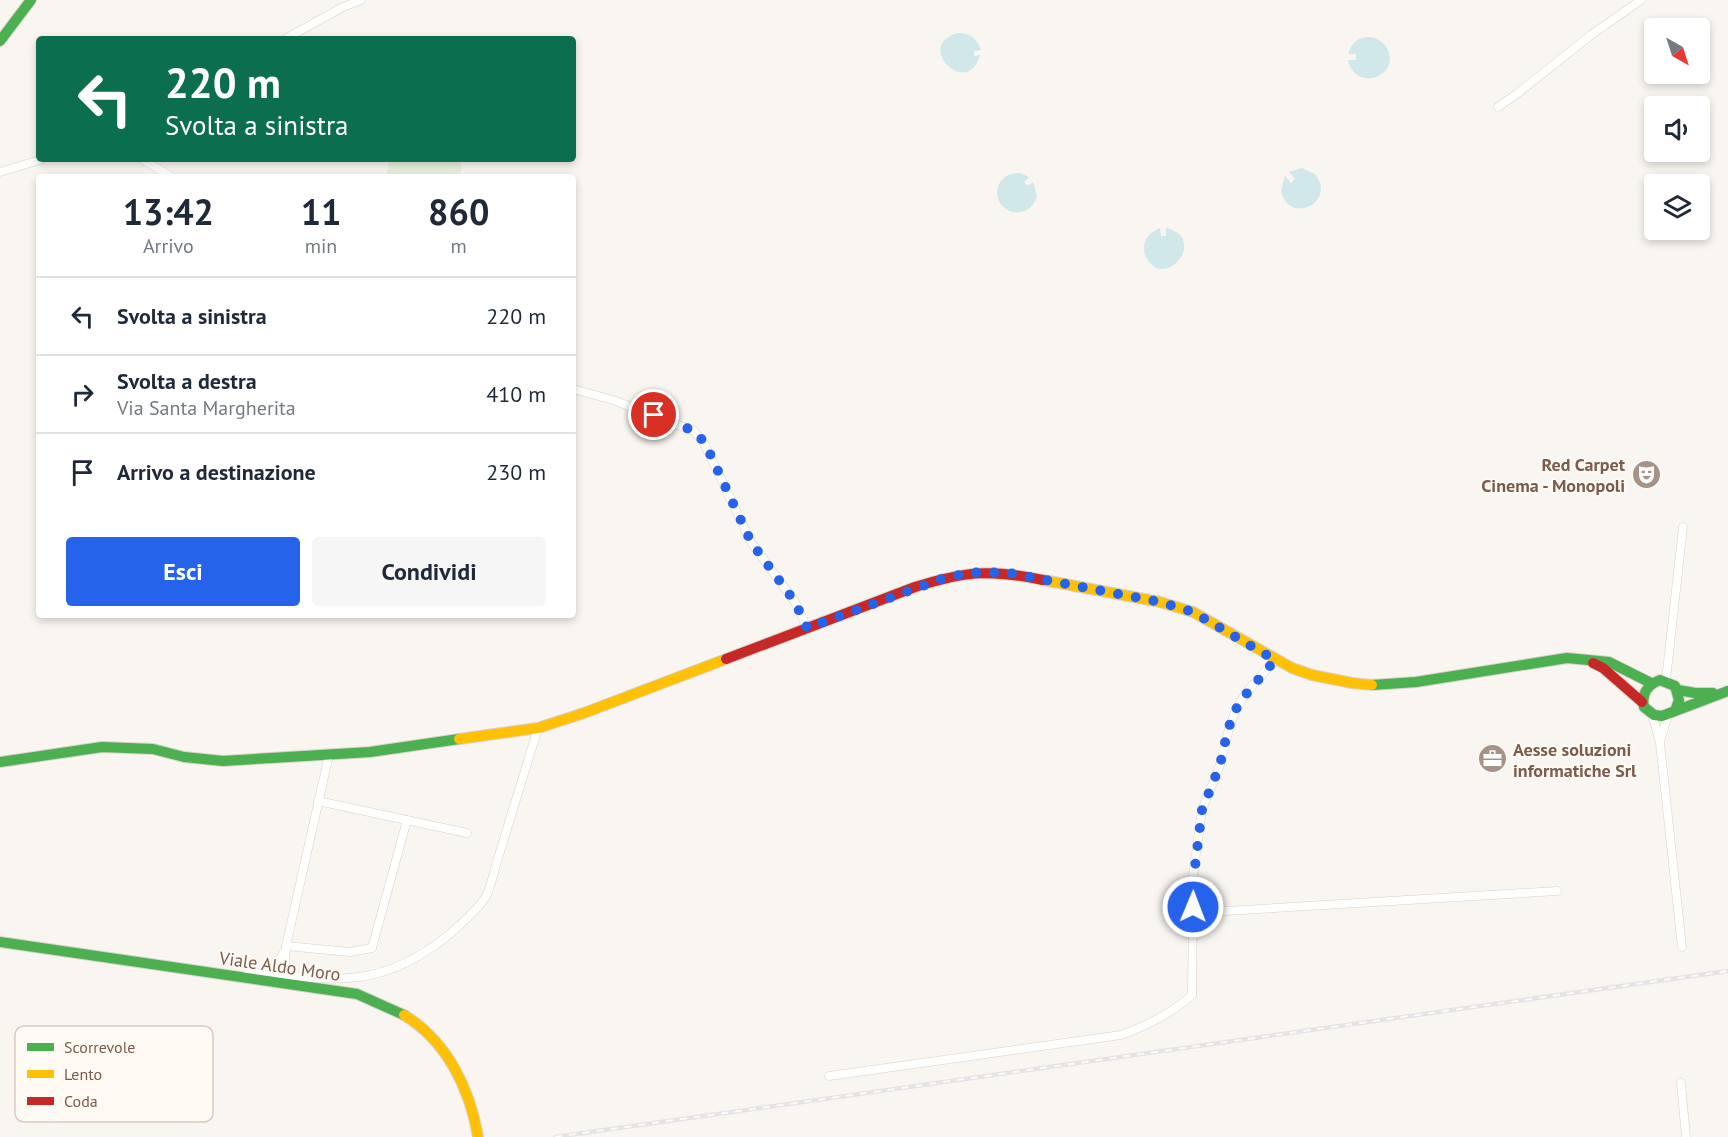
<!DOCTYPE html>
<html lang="it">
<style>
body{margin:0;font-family:"PT Sans",sans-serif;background:#f6f6f7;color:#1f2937;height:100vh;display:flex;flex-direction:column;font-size:22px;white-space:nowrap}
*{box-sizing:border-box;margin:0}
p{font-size:20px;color:#747a83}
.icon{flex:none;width:33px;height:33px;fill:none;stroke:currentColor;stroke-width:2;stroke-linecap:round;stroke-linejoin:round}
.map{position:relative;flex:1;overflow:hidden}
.side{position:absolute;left:36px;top:174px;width:540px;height:444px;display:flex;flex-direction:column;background:#fff;border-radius:6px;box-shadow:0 3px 9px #0003}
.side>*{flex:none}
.banner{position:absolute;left:36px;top:36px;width:540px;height:126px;border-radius:6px;box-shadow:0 3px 9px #0003;background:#0b6e4f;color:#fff;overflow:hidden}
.needle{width:39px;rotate:141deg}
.buttons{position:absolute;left:1644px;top:18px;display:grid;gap:12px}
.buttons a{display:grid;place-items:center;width:66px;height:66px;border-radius:6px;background:#fff;box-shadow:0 3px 9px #0003;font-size:30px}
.pin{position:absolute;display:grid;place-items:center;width:51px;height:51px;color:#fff;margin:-26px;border:3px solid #fff;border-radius:50%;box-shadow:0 2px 6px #0007}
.me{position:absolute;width:66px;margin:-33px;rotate:1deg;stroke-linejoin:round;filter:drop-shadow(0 0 4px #0008)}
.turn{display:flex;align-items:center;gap:21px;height:126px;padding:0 30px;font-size:27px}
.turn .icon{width:78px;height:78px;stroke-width:2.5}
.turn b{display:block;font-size:42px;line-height:51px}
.eta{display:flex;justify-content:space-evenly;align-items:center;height:102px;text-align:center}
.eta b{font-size:36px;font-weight:700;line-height:42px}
.primary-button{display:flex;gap:12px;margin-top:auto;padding:12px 30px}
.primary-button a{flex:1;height:69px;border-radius:6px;background:#2563eb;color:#fff;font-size:24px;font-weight:700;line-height:69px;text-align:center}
.primary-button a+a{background:#f6f6f7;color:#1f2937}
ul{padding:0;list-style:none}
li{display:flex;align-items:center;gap:18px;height:78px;padding:0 30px;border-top:2px solid #e0e1e3}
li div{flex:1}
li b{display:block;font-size:22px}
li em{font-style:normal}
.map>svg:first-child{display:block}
.green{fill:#e7f0db}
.water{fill:#d0e8ea}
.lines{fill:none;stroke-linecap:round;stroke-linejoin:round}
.street-casing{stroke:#d7d1cb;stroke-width:9}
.fast-casing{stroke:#d9d2cb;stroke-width:12}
.slow-casing{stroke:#d9d2cb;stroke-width:12}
.jam-casing{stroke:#d9d2cb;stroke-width:12}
.street{stroke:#fefefd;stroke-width:8}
.fast{stroke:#4caf50;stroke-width:10}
.slow{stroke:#ffc107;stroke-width:10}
.jam{stroke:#c62828;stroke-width:10}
.rail-casing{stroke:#e6e3e7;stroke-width:4.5}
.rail{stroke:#fffaf3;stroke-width:2;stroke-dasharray:7;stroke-linecap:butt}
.route{stroke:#2563eb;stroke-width:10;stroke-dasharray:0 18}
.labels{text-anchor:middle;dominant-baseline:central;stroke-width:4.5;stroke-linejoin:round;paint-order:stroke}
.poi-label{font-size:18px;font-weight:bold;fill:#7a5c4d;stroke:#fffaf3;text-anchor:end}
.street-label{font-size:18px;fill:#7a5c4d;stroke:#fffaf3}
.key{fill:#fffaf3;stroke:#d7cbc1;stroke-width:1.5}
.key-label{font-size:16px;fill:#7a5c4d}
</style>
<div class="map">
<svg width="1728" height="1137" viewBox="0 0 1728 1137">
<rect width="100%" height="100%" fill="#f9f5f0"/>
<!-- green -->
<polygon class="green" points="390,159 461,159 461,177 386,177"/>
<!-- water -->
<g class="water">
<path d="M958,33C970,33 977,38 981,50L974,51V56L980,55C968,100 913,45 958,33Z"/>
<path d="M1366,37C1375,37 1382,40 1387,48C1402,75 1356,94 1348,60H1356V54H1348C1351,44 1356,39 1366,37Z"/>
<path d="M1302,168L1315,174C1338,203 1287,226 1281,190L1285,176L1291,183L1295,179L1289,172Z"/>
<path d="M1020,173L1029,177L1024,182L1028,186L1033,182L1037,196C1030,221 996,216 997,190C1000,178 1008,173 1020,173Z"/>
<path d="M1160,228L1161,236H1166V228C1208,237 1167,291 1147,259C1139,246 1147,233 1160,228Z"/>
</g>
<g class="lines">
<defs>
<g id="street">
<polyline points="285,39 343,7 361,0"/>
<polyline points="1498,107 1518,93 1591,35 1641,0"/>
<polyline points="142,159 172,177"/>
<polyline points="0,172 43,159"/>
<polyline points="573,389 613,400 694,431 704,443 751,542 795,602 807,628"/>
<polyline points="1275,660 1247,692 1236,709 1229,729 1220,765 1202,810 1193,875 1193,907 1209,912 1557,891"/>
<polyline points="1666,680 1683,527"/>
<polyline points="1652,714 1660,743 1682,947"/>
<polyline points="1660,741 1668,715"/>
<polyline points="318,801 467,833"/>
<polyline points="286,946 350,952 372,948 407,820"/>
<path d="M264,973C275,969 278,963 283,953"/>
<path d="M293,976C282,967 285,959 286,946L329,755"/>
<path d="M243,977L251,972C330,980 378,991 446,937C458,927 476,911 485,898C492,887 494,868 499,855C512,812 525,770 538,728"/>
<path d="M829,1076L1121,1035C1146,1026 1172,1013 1192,995L1193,907"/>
<polyline points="1681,1083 1686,1137"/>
</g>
<g id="fast">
<polyline points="0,41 31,0"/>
<polyline points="1372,685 1416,682 1567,658 1609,662 1651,683"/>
<polyline points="1678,690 1695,693 1713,693"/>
<path d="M1675,711L1679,700L1675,686L1660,680C1648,685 1641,693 1644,707L1654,715L1662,716L1728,691"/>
<polyline points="0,762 102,747 153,749 184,757 223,761 370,752 459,739"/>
<polyline points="0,942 357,994 404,1015"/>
</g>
<g id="slow">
<polyline points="1043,580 1160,602 1193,612 1292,668 1312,675 1352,683 1372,685"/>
<polyline points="459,739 538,728 584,713 726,659"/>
<path d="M404,1015C447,1041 470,1089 478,1137"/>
</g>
<g id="jam">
<path d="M726,659L915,587C966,571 990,569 1043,580"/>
<polyline points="1593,663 1603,668 1642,702"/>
</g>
</defs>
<!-- street casing -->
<use href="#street" class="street-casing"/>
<!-- fast casing -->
<use href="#fast" class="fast-casing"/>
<!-- slow casing -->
<use href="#slow" class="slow-casing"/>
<!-- jam casing -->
<use href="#jam" class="jam-casing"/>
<!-- street -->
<use href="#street" class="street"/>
<!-- fast -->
<use href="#fast" class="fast"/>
<!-- slow -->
<use href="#slow" class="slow"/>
<!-- jam -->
<use href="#jam" class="jam"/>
<defs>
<polyline id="rail" points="555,1137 1728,971"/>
</defs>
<!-- rail casing -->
<use href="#rail" class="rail-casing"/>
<!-- rail -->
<use href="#rail" class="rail"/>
</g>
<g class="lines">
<!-- route -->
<polyline class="route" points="654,415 694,431 705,443 751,542 795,602 807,628 947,577 979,572 1009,573 1160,602 1193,612 1275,660 1247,693 1236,709 1228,729 1220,765 1202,810 1194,875 1193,907"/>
</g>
<!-- icons -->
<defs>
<symbol id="theatre-disc" viewBox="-11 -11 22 22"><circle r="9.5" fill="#a69286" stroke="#fffaf3"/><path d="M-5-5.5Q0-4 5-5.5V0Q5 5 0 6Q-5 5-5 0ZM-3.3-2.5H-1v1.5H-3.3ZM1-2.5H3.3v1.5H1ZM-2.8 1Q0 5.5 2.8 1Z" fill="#fff"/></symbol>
<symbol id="office-disc" viewBox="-11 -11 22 22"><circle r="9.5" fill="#a69286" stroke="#fffaf3"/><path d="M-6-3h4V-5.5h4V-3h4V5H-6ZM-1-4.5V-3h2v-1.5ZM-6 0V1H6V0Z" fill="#fff"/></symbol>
</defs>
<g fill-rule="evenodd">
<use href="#theatre-disc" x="1630" y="458" width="33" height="33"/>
<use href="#office-disc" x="1476" y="742" width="33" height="33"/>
</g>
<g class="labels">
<!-- poi labels -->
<g class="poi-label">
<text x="1625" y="464">Red Carpet<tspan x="1625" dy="21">Cinema - Monopoli</tspan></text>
<text x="1513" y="749" text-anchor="start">Aesse soluzioni<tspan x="1513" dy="21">informatiche Srl</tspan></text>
</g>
<!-- street labels -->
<g class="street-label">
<text transform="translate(280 966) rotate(8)">Viale Aldo Moro</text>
</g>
</g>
<!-- legend -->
<rect x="15" y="1026" width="198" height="96" rx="9" class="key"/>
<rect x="27" y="1043" width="27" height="8" fill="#4caf50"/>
<rect x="27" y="1070" width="27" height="8" fill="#ffc107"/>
<rect x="27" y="1097" width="27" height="8" fill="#c62828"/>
<g class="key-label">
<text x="64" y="1053">Scorrevole</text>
<text x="64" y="1080">Lento</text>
<text x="64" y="1107">Coda</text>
</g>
</svg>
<div class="buttons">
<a><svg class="needle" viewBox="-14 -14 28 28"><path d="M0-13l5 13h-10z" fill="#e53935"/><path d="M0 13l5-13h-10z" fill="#747a83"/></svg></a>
<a><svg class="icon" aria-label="sound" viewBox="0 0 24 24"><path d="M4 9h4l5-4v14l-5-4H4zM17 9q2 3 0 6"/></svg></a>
<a><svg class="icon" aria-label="layers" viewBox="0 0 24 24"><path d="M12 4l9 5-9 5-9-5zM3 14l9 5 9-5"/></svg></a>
</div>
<div class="pin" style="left:654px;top:415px;background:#d93025"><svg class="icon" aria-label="arrive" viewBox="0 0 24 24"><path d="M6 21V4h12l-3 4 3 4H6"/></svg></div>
<svg class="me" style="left:1193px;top:907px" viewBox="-20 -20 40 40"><circle r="17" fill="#2563eb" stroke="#fff" stroke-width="3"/><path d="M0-11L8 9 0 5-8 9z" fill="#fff"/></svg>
<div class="banner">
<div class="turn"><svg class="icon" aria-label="left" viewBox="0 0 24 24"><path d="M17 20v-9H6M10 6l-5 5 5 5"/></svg><div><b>220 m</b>Svolta a sinistra</div></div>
</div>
<section class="side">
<div class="eta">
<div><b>13:42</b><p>Arrivo</p></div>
<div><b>11</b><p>min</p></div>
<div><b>860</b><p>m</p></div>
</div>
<ul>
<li><svg class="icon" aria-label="left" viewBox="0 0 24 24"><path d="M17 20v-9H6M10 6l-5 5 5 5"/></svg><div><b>Svolta a sinistra</b></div><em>220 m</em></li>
<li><svg class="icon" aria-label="right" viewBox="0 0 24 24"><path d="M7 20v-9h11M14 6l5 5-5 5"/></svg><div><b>Svolta a destra</b><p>Via Santa Margherita</p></div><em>410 m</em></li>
<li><svg class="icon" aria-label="arrive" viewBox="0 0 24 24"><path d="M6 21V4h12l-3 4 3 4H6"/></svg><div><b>Arrivo a destinazione</b></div><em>230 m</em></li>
</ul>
<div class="primary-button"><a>Esci</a><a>Condividi</a></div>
</section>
</div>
